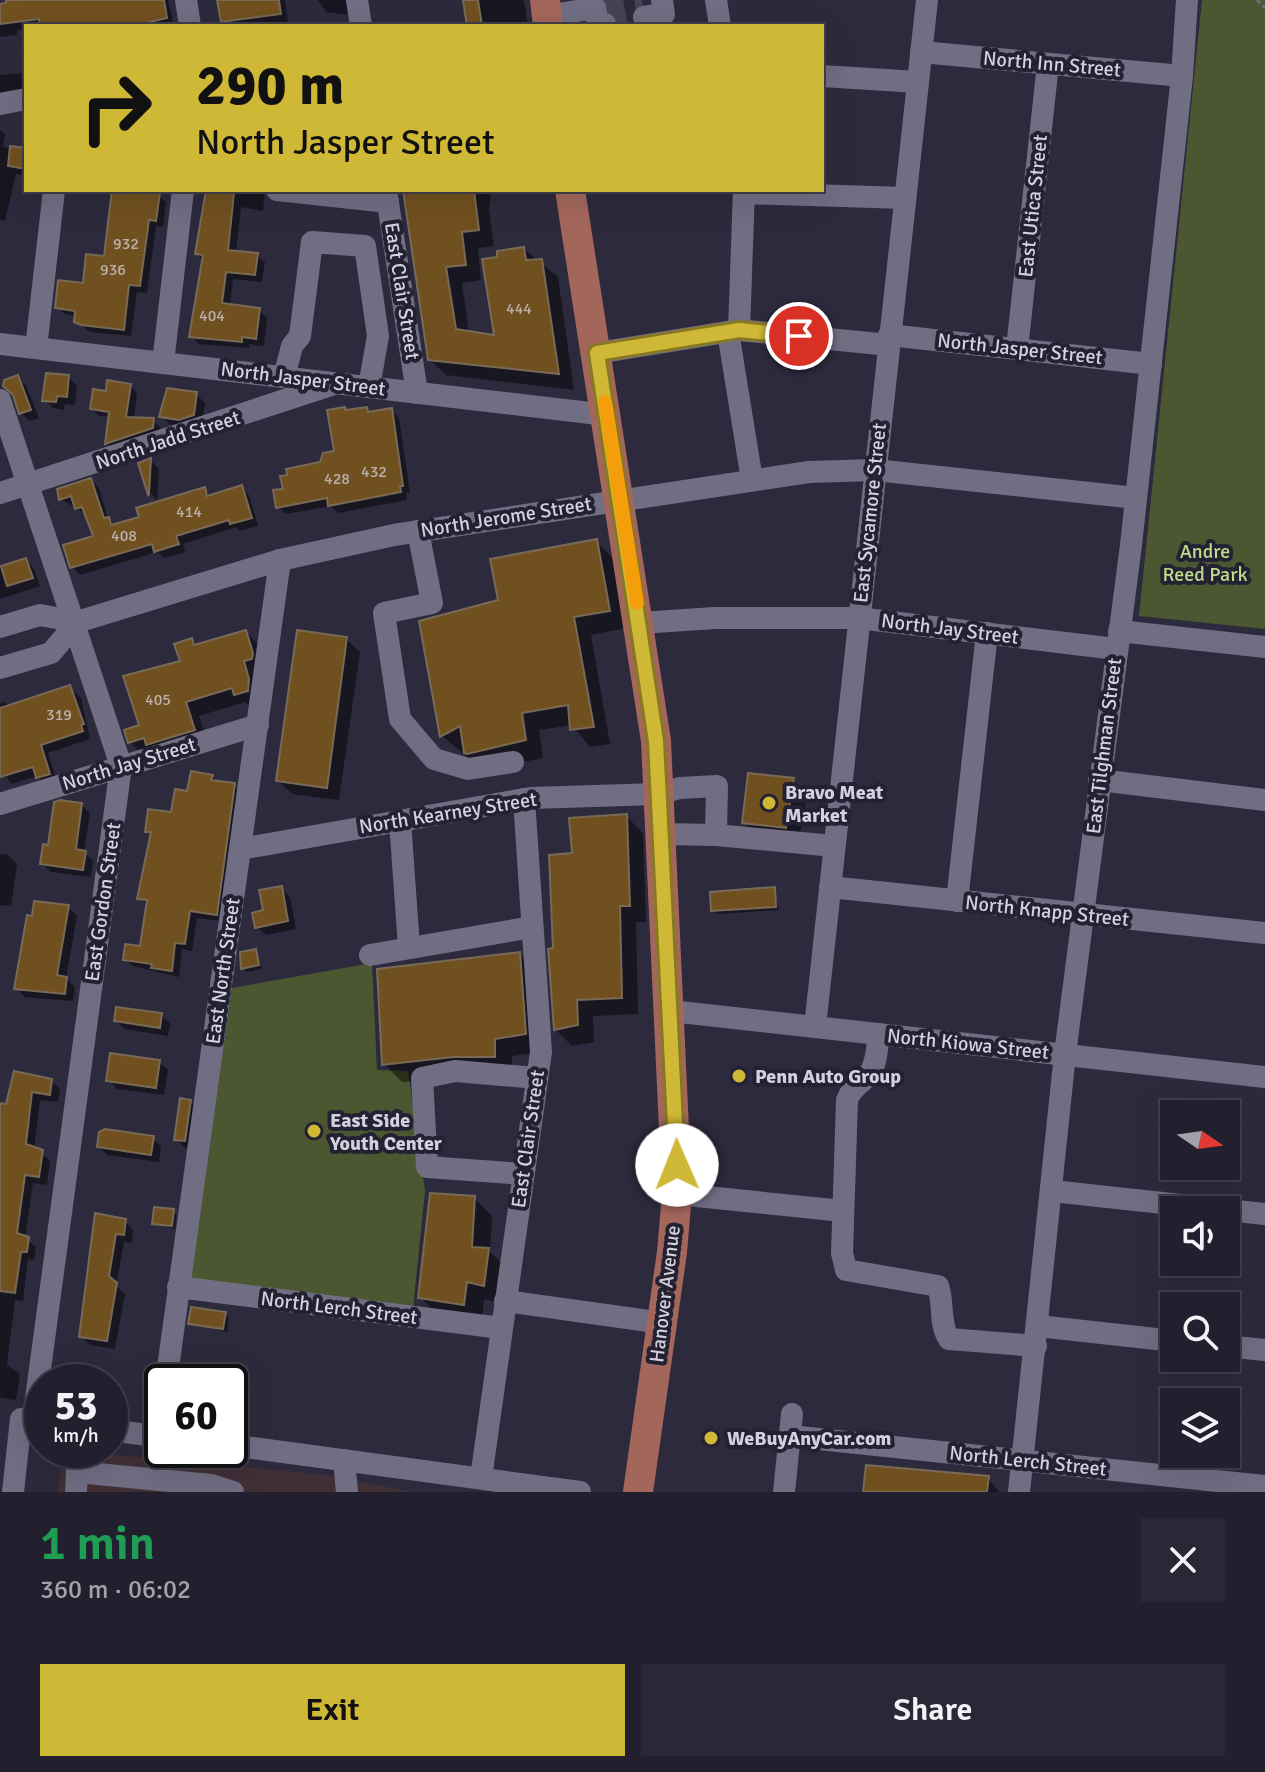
<!DOCTYPE html>
<meta charset="utf-8">
<style>
body{margin:0;font-family:Signika,sans-serif;background:#2a2836;color:#f1f3f6;height:100vh;display:flex;flex-direction:column;font-size:30px;white-space:nowrap}
*{box-sizing:border-box;margin:0}
p{font-size:26px;color:#a2a3aa}
.icon{flex:none;width:44px;height:44px;fill:none;stroke:currentColor;stroke-width:2;stroke-linecap:round;stroke-linejoin:round}
.map{position:relative;height:1492px;overflow:hidden}
.panel{display:flex;flex-direction:column;background:#22202e;flex:1}
.panel>*{flex:none}
.top-card{position:absolute;left:24px;top:24px;width:800px;height:168px;border-radius:0px;box-shadow:0 8px 32px #0002,0 0 0 2px #3f3e4a;background:#d0b837;color:#111;overflow:hidden}
.needle{width:52px;rotate:103deg}
.tools{position:absolute;left:1160px;top:1100px;display:grid;gap:16px}
.tools a{display:grid;place-items:center;width:80px;height:80px;border-radius:0px;background:#22202e;box-shadow:0 8px 32px #0002,0 0 0 2px #3f3e4a;font-size:40px}
.speed{position:absolute;left:24px;top:1364px;display:flex;gap:16px;font-size:40px;font-weight:700;text-align:center}
.speed>*{display:grid;place-content:center;width:104px;height:104px;border-radius:50%;background:#22202e;box-shadow:0 8px 32px #0002,0 0 0 2px #3f3e4a;line-height:1}
.speed small{font-size:20px;font-weight:400}
.speed .limit{border:4px solid #111;border-radius:12px;background:#fff;color:#111}
.pin{position:absolute;display:grid;place-items:center;width:68px;height:68px;color:#fff;margin:-34px;border:4px solid #fff;border-radius:50%;box-shadow:0 2px 8px #0007}
.me{position:absolute;width:88px;margin:-44px;rotate:359deg;stroke-linejoin:round;filter:drop-shadow(0 0 6px #0008)}
.turn{display:flex;align-items:center;gap:28px;height:168px;padding:0 40px;font-size:36px}
.turn .icon{width:104px;height:104px;stroke-width:2.5}
.turn b{display:block;font-size:56px;line-height:68px}
.round{display:grid;place-items:center;flex:none;width:84px;height:84px;border-radius:0px;background:#2a2836}
.head{display:flex;align-items:center;justify-content:space-between;height:136px;padding:0 40px}
h1{font-size:48px;font-weight:600;line-height:60px;color:#1e9e55}
.cta{display:flex;gap:16px;margin-top:auto;padding:16px 40px}
.cta a{flex:1;height:92px;border-radius:0px;background:#d0b837;color:#111;font-size:32px;font-weight:600;line-height:92px;text-align:center}
.cta a+a{background:#2a2836;color:#f1f3f6}
.map>svg:first-child{display:block}
.commercial{fill:#412f36}
.green{fill:#4a5730}
.shadow{fill:#0007}
.building{fill:#71501f;stroke:#786a57;stroke-width:2}
.lines{fill:none;stroke-linecap:round;stroke-linejoin:round}
.minor-tunnel{stroke:#464355;stroke-width:22;stroke-dasharray:22 11;stroke-linecap:butt}
.path{stroke:#6f6c7c;stroke-width:3;stroke-dasharray:4 4;stroke-linecap:butt}
.minor{stroke:#716e84;stroke-width:22}
.major{stroke:#a3665b;stroke-width:30}
.route-casing{stroke:#877824;stroke-width:20}
.route{stroke:#d0b837;stroke-width:14}
.slow{stroke:#f59e0b;stroke-width:14}
.poi-dot{fill:#d0b837;stroke:#242133;stroke-width:3}
.labels{text-anchor:middle;dominant-baseline:central;stroke-width:8;stroke-linejoin:round;paint-order:stroke}
.number-label{font-size:16px;fill:#bab1ae}
.street-label{font-size:20px;fill:#d3d1dd;stroke:#242133}
.park-label{font-size:20px;fill:#bfda8a;stroke:#242133}
.poi-label{font-size:20px;font-weight:bold;fill:#d3d1dd;stroke:#242133;text-anchor:start}
</style>
<div class="map">
<svg width="1265" height="1492" viewBox="0 0 1265 1492">
<rect width="100%" height="100%" fill="#2d2a3d"/>
<!-- commercial -->
<polygon class="commercial" points="63,1450 327,1475 413,1492 58,1492"/>
<!-- green -->
<g class="green">
<polygon points="1202,0 1265,0 1265,629 1139,616"/>
<polygon points="372,963 377,1070 408,1071 425,1191 413,1309 189,1279 232,988"/>
</g>
<!-- shadow -->
<g class="shadow">
<polygon points="44,0 168,0 174,26 26,26 26,29 17,30 17,35 0,37 0,6"/>
<polygon points="219,0 285,0 288,22 228,26 222,21"/>
<polygon points="318,0 354,0 351,15 326,12"/>
<polygon points="465,0 524,0 528,26 465,26 468,20"/>
<polygon points="26,73 26,88 0,93 0,75"/>
<polygon points="0,130 5,134 3,147 26,150 26,175 16,174 5,221 0,220"/>
<polygon points="115,190 151,190 151,194 159,195 166,203 163,227 156,226 147,293 137,292 131,336 90,332 76,321 77,316 65,314 57,307 85,285 106,259"/>
<polygon points="207,190 265,190 263,211 241,207 236,252 257,255 265,262 262,282 233,279 230,306 259,310 267,318 264,346 249,344 249,348 199,344 192,336 204,261 197,253"/>
<polygon points="406,190 491,190 489,209 494,246 478,248 481,280 462,283 469,333 496,337 524,249 558,277 574,390 446,375 429,359"/>
<polygon points="68,377 77,386 75,405 65,404 64,410 53,408 45,400"/>
<polygon points="18,378 26,386 39,418 30,421 21,413"/>
<polygon points="130,386 137,393 134,419 153,420 160,427 160,435 114,450 107,443 111,417 99,416 92,409 108,393"/>
<polygon points="196,394 205,403 202,423 188,428 170,425 162,416"/>
<polygon points="366,409 371,413 391,410 399,418 410,493 406,493 407,500 338,513 330,506 286,514 278,507 285,490 336,453"/>
<polygon points="151,461 159,469 157,500 150,493 140,464"/>
<polygon points="91,480 99,488 108,519 115,526 204,490 211,497 241,488 249,495 258,526 240,531 236,527 183,544 185,552 164,558 157,552 80,575 72,567 96,537 87,515 61,499"/>
<polygon points="597,542 614,559 626,628 591,635 610,744 590,747 572,725 539,730 543,758 484,770 442,736 500,601"/>
<polygon points="26,560 34,569 40,586 0,599 0,568"/>
<polygon points="246,632 260,646 250,708 245,702 199,716 209,744 144,756 130,742 182,663 191,641 197,646"/>
<polygon points="346,639 360,652 339,800 292,794 278,780"/>
<polygon points="69,687 81,698 90,739 48,753 57,782 46,785 37,776 11,784 0,766 0,703 5,702 10,707"/>
<polygon points="212,777 218,783 234,785 241,793 224,921 197,918 192,951 182,949 179,977 133,966 125,959 142,948 148,906 139,898 152,836 147,831 173,814 189,793"/>
<polygon points="793,780 807,793 799,840 758,836 744,823"/>
<polygon points="81,805 90,813 84,852 93,861 91,877 51,872 42,863"/>
<polygon points="626,816 643,833 646,922 636,922 638,1014 593,1016 594,1042 572,1046 555,1029 555,950 574,855"/>
<polygon points="0,854 8,855 17,864 11,906 0,905"/>
<polygon points="281,888 290,897 296,929 266,935 257,927"/>
<polygon points="774,890 779,910 717,914 713,911"/>
<polygon points="68,907 77,916 66,978 75,987 73,1001 25,997 16,988"/>
<polygon points="255,951 262,969 247,972 243,968"/>
<polygon points="520,954 537,972 543,1052 512,1056 512,1074 402,1082 384,1064"/>
<polygon points="161,1015 170,1023 168,1036 125,1029 116,1021"/>
<polygon points="159,1062 168,1070 164,1095 117,1089 109,1080"/>
<polygon points="15,1073 51,1081 60,1089 58,1102 40,1100 34,1149 50,1160 47,1185 33,1183 25,1238 36,1247 34,1260 28,1259 23,1301 15,1300 7,1365 20,1374 16,1400 0,1398 0,1105 7,1106"/>
<polygon points="190,1102 199,1110 193,1149 185,1148 176,1139"/>
<polygon points="153,1138 161,1147 159,1162 108,1155 99,1147"/>
<polygon points="474,1198 492,1216 490,1252 506,1267 501,1303 484,1299 482,1322 438,1315 420,1297"/>
<polygon points="173,1211 176,1215 175,1229 154,1223"/>
<polygon points="97,1216 125,1221 133,1230 132,1243 124,1242 116,1286 125,1294 115,1349 90,1345 81,1336"/>
<polygon points="225,1314 229,1318 227,1332 190,1323"/>
<polygon points="69,1373 112,1379 121,1388 117,1412 110,1411 110,1382 68,1382"/>
<polygon points="988,1478 999,1492 867,1492"/>
</g>
<!-- building -->
<g class="building">
<polygon points="6,0 164,0 167,18 133,26 40,26 39,19 0,24 0,4 6,3"/>
<polygon points="217,0 279,0 281,14 221,22"/>
<polygon points="463,0 478,0 482,26 467,26"/>
<polygon points="10,146 26,148 26,169 8,166"/>
<polygon points="112,190 160,193 156,221 149,220 140,286 129,285 124,330 81,325 74,322 75,311 55,308 58,280 83,283 86,254 104,256"/>
<polygon points="206,190 234,193 228,250 258,253 255,275 226,272 222,303 260,308 256,339 242,337 242,342 189,337 203,255 195,254"/>
<polygon points="403,190 474,190 479,230 462,232 466,265 446,267 456,329 494,335 482,259 497,257 497,251 524,247 526,260 542,259 559,374 428,360"/>
<polygon points="46,373 69,375 67,397 57,396 56,402 42,401"/>
<polygon points="18,375 31,410 19,414 13,395 3,386 4,380"/>
<polygon points="107,380 131,384 126,417 154,418 153,428 105,444 109,412 90,409 93,389 106,391"/>
<polygon points="167,388 197,392 194,415 179,420 159,417"/>
<polygon points="345,407 345,410 367,407 368,412 392,408 403,486 400,486 401,492 328,506 327,498 276,508 273,490 283,489 280,476 287,475 286,469 320,462 323,453 334,451 327,410"/>
<polygon points="151,458 149,494 148,495 138,463"/>
<polygon points="91,478 104,518 109,517 111,525 139,517 136,508 205,487 207,496 242,485 252,518 230,524 229,520 176,536 179,544 154,552 152,544 70,568 63,545 93,536 82,507 75,509 71,496 59,500 57,489"/>
<polygon points="597,539 610,611 574,617 594,727 570,730 568,705 522,713 526,740 467,754 464,753 460,726 440,737 419,621 498,600 490,559"/>
<polygon points="26,558 33,578 7,586 1,566"/>
<polygon points="246,630 253,653 252,659 244,661 249,679 248,691 234,695 232,688 186,702 195,730 146,745 144,738 128,743 124,730 139,725 123,676 180,661 174,644 192,638 194,645"/>
<polygon points="297,630 347,637 327,788 276,781"/>
<polygon points="70,685 84,724 81,725 83,731 41,745 50,774 36,778 33,767 0,777 0,708"/>
<polygon points="191,771 213,775 211,780 235,783 217,915 190,911 185,944 175,943 172,971 151,968 152,964 123,960 125,944 140,946 147,900 137,899 151,832 145,832 148,809 171,812 175,789 187,791"/>
<polygon points="748,773 794,778 786,828 742,823"/>
<polygon points="60,800 82,803 76,849 86,851 83,870 40,864 43,844 48,845 54,802"/>
<polygon points="627,814 630,906 620,906 622,998 577,1000 578,1025 554,1030 548,949 553,948 549,855 572,853 569,818"/>
<polygon points="282,886 288,921 255,928 252,913 263,910 259,890"/>
<polygon points="775,887 776,907 711,911 710,892"/>
<polygon points="34,901 69,905 57,975 67,977 65,994 14,989 27,915 32,916"/>
<polygon points="256,949 259,965 241,969 240,952"/>
<polygon points="520,952 526,1034 495,1039 495,1057 453,1057 382,1065 377,969"/>
<polygon points="116,1007 162,1013 160,1028 114,1021"/>
<polygon points="110,1053 160,1060 156,1088 106,1081"/>
<polygon points="14,1071 52,1079 50,1095 32,1092 26,1144 43,1150 39,1177 25,1175 17,1233 29,1237 27,1252 21,1252 15,1293 0,1291 0,1103 6,1104"/>
<polygon points="180,1098 191,1100 185,1141 174,1140"/>
<polygon points="105,1129 154,1136 151,1155 97,1147 99,1132"/>
<polygon points="430,1193 475,1196 472,1247 489,1248 484,1286 467,1282 464,1305 418,1298"/>
<polygon points="154,1207 174,1209 172,1226 152,1224"/>
<polygon points="95,1213 126,1219 124,1235 116,1234 109,1276 117,1283 107,1341 79,1337"/>
<polygon points="191,1307 226,1312 223,1329 188,1324"/>
<polygon points="866,1465 989,1476 987,1492 863,1492"/>
</g>
<g class="lines">
<!-- minor-tunnel -->
<g class="minor-tunnel">
<polyline points="602,7 642,1"/>
<polyline points="605,24 644,17"/>
</g>
<!-- path -->
<polyline class="path" points="1257,0 1265,8"/>
<!-- minor -->
<g class="minor">
<polyline points="186,0 190,26"/>
<polyline points="357,0 361,26"/>
<polyline points="716,0 720,26"/>
<polyline points="547,16 595,8 598,25 605,24"/>
<polyline points="644,17 664,14 662,0"/>
<polyline points="921,52 1182,76"/>
<polyline points="822,76 918,82"/>
<polyline points="0,104 26,99"/>
<polyline points="277,190 388,202"/>
<polyline points="386,190 417,393"/>
<polyline points="744,193 905,198"/>
<polyline points="739,330 744,190"/>
<polyline points="728,332 752,480"/>
<polyline points="889,335 1151,364"/>
<polyline points="0,344 607,415"/>
<polyline points="36,348 54,190"/>
<polyline points="1017,349 1048,64"/>
<polyline points="597,353 739,330 889,345"/>
<polyline points="163,363 183,190"/>
<polyline points="284,377 292,346 300,336 312,242 365,246 378,336 369,387"/>
<polyline points="0,400 121,766 33,1421"/>
<polyline points="0,493 331,385"/>
<polyline points="418,531 432,603 384,613 400,719 434,759 468,769 513,762"/>
<polyline points="640,623 715,618 858,618 1116,649"/>
<polyline points="0,627 40,615 77,622 280,560 394,535 809,472 875,470 1136,498"/>
<polyline points="1119,631 1265,647"/>
<polyline points="0,668 51,653 77,622"/>
<polyline points="1099,780 1265,800"/>
<polyline points="0,804 258,725"/>
<polyline points="400,821 409,947"/>
<polyline points="662,834 716,835"/>
<polyline points="240,849 531,798 658,794 680,788 717,786 716,835 834,846"/>
<polyline points="830,887 1265,933"/>
<polyline points="957,901 987,633"/>
<polyline points="370,955 532,927"/>
<polyline points="671,1011 1265,1077"/>
<polyline points="815,1027 927,0"/>
<path d="M879,1034C877,1047 877,1064 869,1074C861,1085 852,1086 847,1100L842,1253L846,1270L938,1286C944,1303 939,1324 949,1339L1036,1346"/>
<polyline points="523,1174 427,1167 422,1078 455,1071 537,1078"/>
<polyline points="1052,1191 1265,1214"/>
<polyline points="677,1194 843,1211"/>
<polyline points="178,1287 501,1328"/>
<polyline points="505,1301 663,1323"/>
<polyline points="1038,1326 1174,1341"/>
<polyline points="1226,1346 1265,1350"/>
<polyline points="166,1382 280,560"/>
<polyline points="110,1430 162,1437"/>
<polyline points="790,1436 1265,1486"/>
<polyline points="230,1445 580,1492"/>
<polyline points="344,1460 347,1492"/>
<polyline points="481,1478 541,1052 524,799"/>
<polyline points="13,1492 21,1419"/>
<polyline points="76,1492 77,1472 211,1485 233,1492"/>
<polyline points="784,1492 792,1414"/>
<polyline points="1019,1492 1065,1054 1131,545 1182,76 1187,0"/>
</g>
<!-- major -->
<g class="major">
<polyline points="545,0 548,26"/>
<polyline points="570,190 656,741 677,1194 672,1252 638,1492"/>
</g>
</g>
<g class="lines">
<defs>
<polyline id="route" points="677,1165 656,741 597,353 739,330 799,336"/>
</defs>
<!-- route casing -->
<use href="#route" class="route-casing"/>
<!-- route -->
<use href="#route" class="route"/>
<!-- slow -->
<polyline class="slow" points="605,402 637,603"/>
</g>
<!-- markers -->
<g class="poi-dot">
<circle cx="769" cy="803" r="8"/>
<circle cx="739" cy="1076" r="8"/>
<circle cx="314" cy="1131" r="8"/>
<circle cx="711" cy="1438" r="8"/>
</g>
<g class="labels">
<!-- number labels -->
<g class="number-label">
<text x="126" y="244">932</text>
<text x="113" y="270">936</text>
<text x="519" y="309">444</text>
<text x="212" y="316">404</text>
<text x="374" y="472">432</text>
<text x="337" y="479">428</text>
<text x="189" y="512">414</text>
<text x="124" y="536">408</text>
<text x="158" y="700">405</text>
<text x="59" y="715">319</text>
</g>
<!-- street labels -->
<g class="street-label">
<text transform="translate(1052 64) rotate(5)">North Inn Street</text>
<text transform="translate(1033 206) rotate(-84)">East Utica Street</text>
<text transform="translate(402 291) rotate(81)">East Clair Street</text>
<text transform="translate(1020 349) rotate(6)">North Jasper Street</text>
<text transform="translate(303 379) rotate(7)">North Jasper Street</text>
<text transform="translate(168 440) rotate(-18)">North Jadd Street</text>
<text transform="translate(870 513) rotate(-84)">East Sycamore Street</text>
<text transform="translate(506 517) rotate(-9)">North Jerome Street</text>
<text transform="translate(950 629) rotate(7)">North Jay Street</text>
<text transform="translate(1104 746) rotate(-83)">East Tilghman Street</text>
<text transform="translate(129 764) rotate(-17)">North Jay Street</text>
<text transform="translate(448 813) rotate(-9)">North Kearney Street</text>
<text transform="translate(103 902) rotate(-82)">East Gordon Street</text>
<text transform="translate(1047 911) rotate(6)">North Knapp Street</text>
<text transform="translate(223 971) rotate(-82)">East North Street</text>
<text transform="translate(968 1044) rotate(6)">North Kiowa Street</text>
<text transform="translate(528 1139) rotate(-82)">East Clair Street</text>
<text transform="translate(665 1294) rotate(-83)">Hanover Avenue</text>
<text transform="translate(339 1308) rotate(7)">North Lerch Street</text>
<text transform="translate(1028 1461) rotate(6)">North Lerch Street</text>
</g>
<!-- park labels -->
<g class="park-label">
<text x="1205" y="551">Andre<tspan x="1205" dy="23">Reed Park</tspan></text>
</g>
<!-- poi labels -->
<g class="poi-label">
<text x="785" y="792">Bravo Meat<tspan x="785" dy="23">Market</tspan></text>
<text x="755" y="1076">Penn Auto Group</text>
<text x="330" y="1120">East Side<tspan x="330" dy="23">Youth Center</tspan></text>
<text x="727" y="1438">WeBuyAnyCar.com</text>
</g>
</g>
</svg>
<div class="tools">
<a><svg class="needle" viewBox="-14 -14 28 28"><path d="M0-13l5 13h-10z" fill="#e53935"/><path d="M0 13l5-13h-10z" fill="#a2a3aa"/></svg></a>
<a><svg class="icon" aria-label="sound" viewBox="0 0 24 24"><path d="M4 9h4l5-4v14l-5-4H4zM17 9q2 3 0 6"/></svg></a>
<a><svg class="icon" aria-label="search" viewBox="0 0 24 24"><circle cx="10" cy="10" r="6"/><path d="M15 15l6 6"/></svg></a>
<a><svg class="icon" aria-label="layers" viewBox="0 0 24 24"><path d="M12 4l9 5-9 5-9-5zM3 14l9 5 9-5"/></svg></a>
</div>
<div class="speed"><div>53<small>km/h</small></div><div class="limit">60</div></div>
<div class="pin" style="left:799px;top:336px;background:#d93025"><svg class="icon" aria-label="arrive" viewBox="0 0 24 24"><path d="M6 21V4h12l-3 4 3 4H6"/></svg></div>
<svg class="me" style="left:677px;top:1165px" viewBox="-20 -20 40 40"><circle r="19" fill="#fff"/><path d="M0-13L10 11 0 6-10 11z" fill="#d0b837"/></svg>
<div class="top-card">
<div class="turn"><svg class="icon" aria-label="right" viewBox="0 0 24 24"><path d="M7 20v-9h11M14 6l5 5-5 5"/></svg><div><b>290 m</b>North Jasper Street</div></div>
</div>
</div>
<section class="panel">
<div class="head"><div><h1>1 min</h1><p>360 m · 06:02</p></div><a class="round"><svg class="icon" aria-label="close" viewBox="0 0 24 24"><path d="M6 6l12 12M18 6L6 18"/></svg></a></div>
<div class="cta"><a>Exit</a><a>Share</a></div>
</section>
